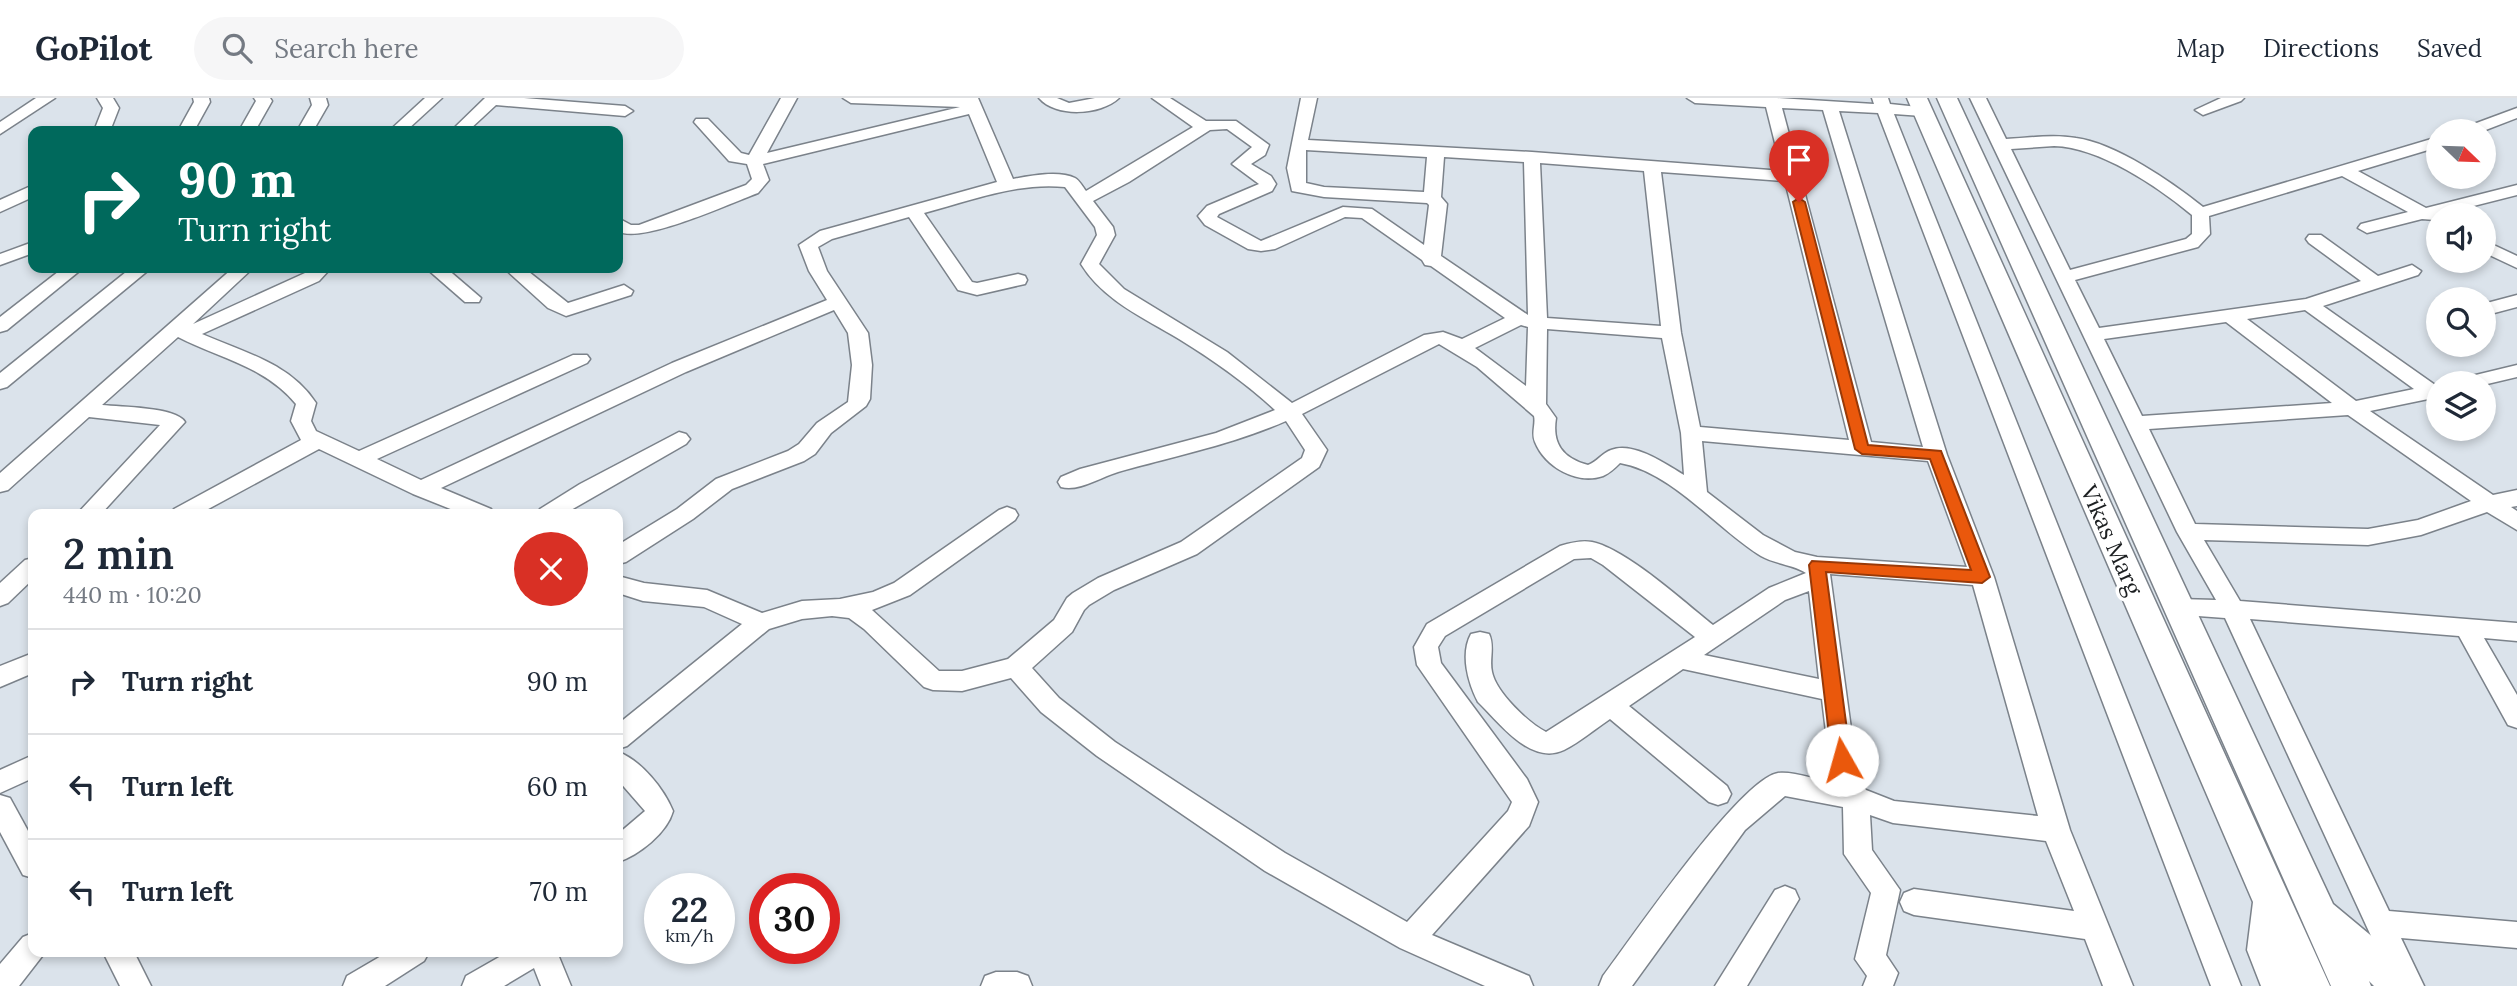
<!DOCTYPE html>
<meta charset="utf-8">
<style>
body{margin:0;font-family:Lora,serif;background:#f6f6f7;color:#1f2937;height:100vh;display:flex;flex-direction:column;font-size:26px;white-space:nowrap}
*{box-sizing:border-box;margin:0}
p{font-size:23px;color:#747a83}
.icon{flex:none;width:38px;height:38px;fill:none;stroke:currentColor;stroke-width:2;stroke-linecap:round;stroke-linejoin:round}
.map{position:relative;flex:1;overflow:hidden}
.sheet{position:absolute;left:28px;top:411px;width:595px;height:448px;display:flex;flex-direction:column;background:#fff;border-radius:14px;box-shadow:0 4px 10px #0003}
.sheet>*{flex:none}
.top-card{position:absolute;left:28px;top:28px;width:595px;height:147px;border-radius:14px;box-shadow:0 4px 10px #0003;background:#00695c;color:#fff;overflow:hidden}
.needle{width:46px;rotate:113deg}
.controls{position:absolute;left:2426px;top:21px;display:grid;gap:14px}
.controls a{display:grid;place-items:center;width:70px;height:70px;border-radius:50%;background:#fff;box-shadow:0 4px 10px #0003;font-size:35px}
.speed{position:absolute;left:644px;top:775px;display:flex;gap:14px;font-size:35px;font-weight:700;text-align:center}
.speed>*{display:grid;place-content:center;width:91px;height:91px;border-radius:50%;background:#fff;box-shadow:0 4px 10px #0003;line-height:1}
.speed small{font-size:18px;font-weight:400}
.speed .limit{border:10px solid #d22;background:#fff;color:#111}
.pin{position:absolute;display:grid;place-items:center;width:60px;height:60px;color:#fff;margin:-72px -30px;border-radius:50% 50% 50% 0;rotate:-45deg;box-shadow:0 0 7px #0007}
.pin .icon{rotate:45deg}
.me{position:absolute;width:77px;margin:-38px;rotate:353deg;stroke-linejoin:round;filter:drop-shadow(0 0 5px #0008)}
.turn{display:flex;align-items:center;gap:24px;height:147px;padding:0 35px;font-size:32px}
.turn .icon{width:91px;height:91px;stroke-width:2.5}
.turn b{display:block;font-size:49px;line-height:60px}
.round{display:grid;place-items:center;flex:none;width:74px;height:74px;border-radius:37px;background:#f6f6f7}
.head{display:flex;align-items:center;justify-content:space-between;height:119px;padding:0 35px}
h1{font-size:42px;font-weight:600;line-height:52px}
ul{padding:0;list-style:none}
li{display:flex;align-items:center;gap:21px;height:105px;padding:0 35px;border-top:2px solid #e0e1e3}
li div{flex:1}
li b{display:block;font-size:26px}
li em{font-style:normal}
header{display:flex;align-items:center;gap:42px;box-sizing:border-box;height:98px;padding:0 35px;background:#fff;border-bottom:2px solid #e0e1e3}
header strong{font-size:33px}
nav{display:flex;gap:38px;margin-inline-start:auto;font-size:24px}
.search{width:490px;height:63px;background:#f6f6f7;display:flex;align-items:center;gap:18px;box-sizing:border-box;padding:0 24px;border-radius:38px;color:#747a83;font-size:26px}
.map>svg:first-child{display:block}
.lines{fill:none;stroke-linecap:round;stroke-linejoin:round}
.minor-casing{stroke:#7b828a;stroke-width:3}
.major-casing{stroke:#7b828a;stroke-width:3}
.minor{fill:#fff;fill-rule:evenodd}
.major{fill:#fff;fill-rule:evenodd}
.route{fill:#ea580c;stroke:#983908;stroke-width:2}
.labels{text-anchor:middle;dominant-baseline:central;stroke-width:7;stroke-linejoin:round;paint-order:stroke}
.street-label{font-size:23px;fill:#1c1f21;stroke:#fff}
</style>
<header>
<strong>GoPilot</strong>
<div class="search"><svg class="icon" aria-label="search" viewBox="0 0 24 24"><circle cx="10" cy="10" r="6"/><path d="M15 15l6 6"/></svg>Search here</div>
<nav><a>Map</a><a>Directions</a><a>Saved</a></nav>
</header>
<div class="map">
<svg width="2517" height="888" viewBox="0 0 2517 888">
<rect width="100%" height="100%" fill="#dbe3eb"/>
<g class="lines">
<defs>
<g id="minor">
<polygon points="36,0 55,0 0,36 0,24"/>
<polygon points="97,0 113,0 119,10 110,33 94,33 103,10"/>
<polygon points="193,0 209,0 210,4 194,33 178,33 194,4"/>
<polygon points="254,0 270,0 272,3 255,33 239,33 256,3"/>
<polygon points="310,0 326,0 328,7 313,33 297,33 312,7"/>
<polygon points="425,0 442,0 406,33 389,33"/>
<polygon points="485,0 524,0 625,8 633,13 625,18 496,7 468,33 451,33"/>
<path d="M781,0H797L767,55L960,9L851,5L843,0H978L1013,81C1029,78 1059,72 1075,80C1079,82 1083,89 1086,93L1193,29L1152,0H1170L1206,23H1236L1269,47L1265,57L1251,66L1271,78L1276,86L1272,93L1219,116L1217,119L1261,143L1343,109L1372,111L1424,147L1429,107L1427,105L1324,99L1292,93L1287,70L1301,0H1317L1308,42L1532,54L1782,73L1766,9L1695,5L1687,0H1777L1874,6L1872,0H1888L1890,6L1928,10L1930,13L1922,18L1894,16L2241,888H2211L1878,15L1839,13L1947,357L1994,479L2070,732L2133,888H2103L2085,841L1914,817L1904,813L1900,804L1904,795L1914,791L2074,813L2046,743L1893,725L1870,717L1872,752L1900,792L1886,857L1898,875L1893,888H1863L1867,878L1855,861L1871,795L1844,756L1843,709L1785,698L1745,732L1632,888H1599L1603,878C1631,841 1740,681 1778,675C1794,673 1816,682 1832,684L1822,601L1683,571L1629,608L1727,688L1731,696L1727,704L1718,707L1709,704L1610,621C1595,631 1580,644 1564,652C1530,668 1499,624 1478,604C1468,585 1460,556 1471,536L1480,534L1489,536C1495,548 1489,561 1492,574C1496,594 1528,625 1546,634L1695,539L1603,467L1591,460L1574,461L1445,538L1438,549L1441,565L1527,681L1538,704L1529,728L1432,837L1529,878L1533,888H1485L1400,850L1265,773L1097,658L1041,614L1011,580L962,593L933,592L924,589L864,531L849,520L832,518L802,521L769,531L627,648L618,651V626L742,526L704,509L643,503L618,495V478L644,485L707,492L762,515L802,503L840,501L873,494L894,485L999,412L1007,409L1015,412L1018,417L1015,422L910,497L872,512L939,573H962L1008,561L1054,522L1067,500L1073,495L1098,480L1181,444L1302,360L1305,352L1286,323C1231,347 1175,358 1118,374C1101,379 1079,394 1061,389L1058,384L1061,379L1080,371L1216,335L1275,312C1246,285 1213,262 1179,241C1144,220 1103,202 1081,166L1097,137L1095,129L1065,89C1017,84 970,103 924,115L972,184L977,185L1018,176L1025,178L1027,182L1025,186L977,197L958,192L909,119L832,141L818,149L827,173L868,235L872,267L870,301L866,308L831,335L815,356L804,363L732,391L693,421L626,464L618,466V447L677,411L716,381L788,353L799,346L817,325L848,304L852,267L848,235L834,212L686,274L441,390L491,411L494,416H463L413,396L319,351L199,416H171L174,411L301,342L291,323L296,306C265,268 218,260 178,239L102,307C121,309 176,309 185,324L101,416H77L160,327L89,319L8,392L0,394V375L233,170H253L193,226L305,175L311,170H331L319,183L202,236C243,254 290,265 316,305L311,323L316,333L359,353L573,257H587L590,261L587,265L377,361L421,382L672,265L827,202L809,173L799,147L820,133L997,84L969,16L763,66L769,82L758,95C731,105 640,147 618,133V120L631,127H639L746,87L752,81L747,66L729,63L694,24L696,21H708L741,55L749,57ZM1782,10L1823,12L1923,349L1871,344ZM1227,31L1252,49L1232,66L1259,86L1207,108L1198,118L1205,127L1248,151L1261,153L1275,151L1345,119L1362,120L1422,162L1425,167L1431,168L1505,220L1462,241L1443,234L1424,237L1292,305L1227,254L1124,191L1099,166L1115,137L1113,129L1093,103L1129,84L1210,32ZM1306,52L1427,59L1424,94L1324,89L1306,85ZM1444,59L1524,64L1528,217L1441,158L1447,106L1441,99ZM1540,65L1644,73L1661,228L1547,220ZM1661,74L1785,83L1849,342L1700,329L1681,235ZM1521,227L1528,229L1526,288L1475,250ZM1547,231L1662,240L1681,335L1684,377C1666,366 1633,343 1611,352C1602,355 1597,364 1588,367C1562,360 1552,345 1556,320L1546,306ZM1439,246L1477,269L1534,318C1536,326 1531,335 1535,344C1545,369 1577,387 1603,378C1610,375 1615,370 1620,365C1672,374 1717,431 1761,458C1775,466 1794,467 1806,475L1769,490L1713,527C1684,504 1626,451 1592,444C1581,442 1570,445 1560,448L1427,526L1414,549L1417,567L1512,704L1508,713L1407,824L1285,755L1115,644L1059,600L1032,570L1072,534L1084,512L1089,507L1114,492L1197,456L1319,369L1327,352L1302,316ZM1702,343L1928,363L1967,469L1817,459L1795,454L1763,437L1707,394ZM1830,476L1973,487L2038,718L1894,703L1866,692L1858,682ZM1809,493L1819,581L1704,557L1785,502Z"/>
<path d="M1039,0H1057L1069,5L1095,0H1119C1101,17 1056,20 1039,0Z"/>
<path d="M1970,0H1986L2006,41C2029,40 2053,36 2076,40C2115,45 2172,84 2203,109L2438,39V49L2358,73L2426,110L2517,87V97L2438,117L2435,122L2422,121L2367,135L2358,130L2361,126L2408,114L2342,78L2209,118L2210,136L2198,149L2075,182L2099,230L2306,201L2361,183L2309,145L2306,141L2309,137H2321L2378,178L2412,167L2421,173L2418,177L2323,208L2438,289V299L2370,313L2493,397L2517,392V408L2511,409L2517,413V432L2487,414L2421,437L2368,447L2204,442L2240,503L2517,525V543L2484,540L2517,597V630L2508,627L2459,538L2250,521L2389,813L2517,824V850L2401,840L2424,888H2394L2225,520L2171,516L2167,510L2171,504L2179,501L2216,502L2177,434ZM2054,48C2099,49 2157,88 2192,117V136L2186,141L2070,172L2011,51ZM2305,212L2414,291L2356,303L2247,221ZM2226,224L2332,305L2142,318L2104,241ZM2348,317L2471,403L2418,422L2368,431L2195,426L2149,331Z"/>
<polygon points="2221,0 2244,0 2241,3 2203,17 2195,12"/>
<polygon points="2517,10 2517,20 2483,33 2461,33 2463,30"/>
<polygon points="33,87 33,99 0,114 0,102"/>
<polygon points="2483,142 2517,158 2517,170 2483,154"/>
<polygon points="33,144 33,155 0,167 0,156"/>
<polygon points="63,170 83,170 7,232 0,234 0,219"/>
<polygon points="131,170 151,170 7,289 0,291 0,275"/>
<polygon points="426,170 446,170 481,200 479,204 465,204"/>
<polygon points="504,170 524,170 568,205 624,187 633,193 631,197 566,218 548,210"/>
<polygon points="2517,197 2517,209 2483,218 2483,206"/>
<polygon points="2517,267 2517,279 2483,287 2456,285 2459,281"/>
<polygon points="679,334 686,336 690,341 686,346 564,416 537,416 540,411 580,386"/>
<polygon points="33,460 33,481 8,505 0,508 0,485 25,462"/>
<polygon points="33,555 33,575 0,589 0,568"/>
<path d="M618,654C641,662 664,691 673,713C667,735 639,757 618,764V736L645,713L618,682Z"/>
<polygon points="33,657 33,680 0,695 0,672"/>
<polygon points="0,697 10,700 33,742 33,780 23,777 0,734"/>
<polygon points="1785,788 1795,792 1799,801 1747,888 1715,888 1775,792"/>
<polygon points="33,835 33,854 45,854 43,857 19,888 0,888 0,866 23,839"/>
<polygon points="103,854 134,854 151,888 120,888"/>
<polygon points="388,854 429,854 424,863 385,888 343,888 347,878"/>
<polygon points="508,854 557,854 571,888 541,888 534,870 504,888 462,888 466,878"/>
<polygon points="996,874 1017,874 1028,878 1032,888 981,888 985,878"/>
</g>
<g id="major">
<polygon points="1907,0 1927,0 2330,888 2261,888 2247,852 2253,804"/>
<polygon points="1937,0 1957,0 2333,806 2416,875 2422,888 2374,888 2369,883 2371,888 2331,888"/>
</g>
</defs>
<!-- minor casing -->
<use href="#minor" class="minor-casing"/>
<!-- major casing -->
<use href="#major" class="major-casing"/>
<!-- minor -->
<use href="#minor" class="minor"/>
<!-- major -->
<use href="#major" class="major"/>
</g>
<!-- route -->
<polygon class="route" points="1799,100 1805,104 1868,347 1941,353 1990,479 1982,485 1826,474 1851,662 1848,668 1842,670 1835,668 1832,662 1809,467 1812,463 1971,472 1930,361 1862,356 1855,351 1793,104"/>
<g class="labels">
<!-- street labels -->
<g class="street-label">
<text transform="translate(2112 442) rotate(66)">Vikas Marg</text>
</g>
</g>
</svg>
<div class="controls">
<a><svg class="needle" viewBox="-14 -14 28 28"><path d="M0-13l5 13h-10z" fill="#e53935"/><path d="M0 13l5-13h-10z" fill="#747a83"/></svg></a>
<a><svg class="icon" aria-label="sound" viewBox="0 0 24 24"><path d="M4 9h4l5-4v14l-5-4H4zM17 9q2 3 0 6"/></svg></a>
<a><svg class="icon" aria-label="search" viewBox="0 0 24 24"><circle cx="10" cy="10" r="6"/><path d="M15 15l6 6"/></svg></a>
<a><svg class="icon" aria-label="layers" viewBox="0 0 24 24"><path d="M12 4l9 5-9 5-9-5zM3 14l9 5 9-5"/></svg></a>
</div>
<div class="speed"><div>22<small>km/h</small></div><div class="limit">30</div></div>
<div class="pin" style="left:1799px;top:104px;background:#d93025"><svg class="icon" aria-label="arrive" viewBox="0 0 24 24"><path d="M6 21V4h12l-3 4 3 4H6"/></svg></div>
<svg class="me" style="left:1842px;top:662px" viewBox="-20 -20 40 40"><circle r="19" fill="#fff"/><path d="M0-13L10 11 0 6-10 11z" fill="#ea580c"/></svg>
<div class="top-card">
<div class="turn"><svg class="icon" aria-label="right" viewBox="0 0 24 24"><path d="M7 20v-9h11M14 6l5 5-5 5"/></svg><div><b>90 m</b>Turn right</div></div>
</div>
<section class="sheet">
<div class="head"><div><h1>2 min</h1><p>440 m · 10:20</p></div><a class="round" style="background:#d93025;color:#fff"><svg class="icon" aria-label="close" viewBox="0 0 24 24"><path d="M6 6l12 12M18 6L6 18"/></svg></a></div>
<ul>
<li><svg class="icon" aria-label="right" viewBox="0 0 24 24"><path d="M7 20v-9h11M14 6l5 5-5 5"/></svg><div><b>Turn right</b></div><em>90 m</em></li>
<li><svg class="icon" aria-label="left" viewBox="0 0 24 24"><path d="M17 20v-9H6M10 6l-5 5 5 5"/></svg><div><b>Turn left</b></div><em>60 m</em></li>
<li><svg class="icon" aria-label="left" viewBox="0 0 24 24"><path d="M17 20v-9H6M10 6l-5 5 5 5"/></svg><div><b>Turn left</b></div><em>70 m</em></li>
</ul>
</section>
</div>
